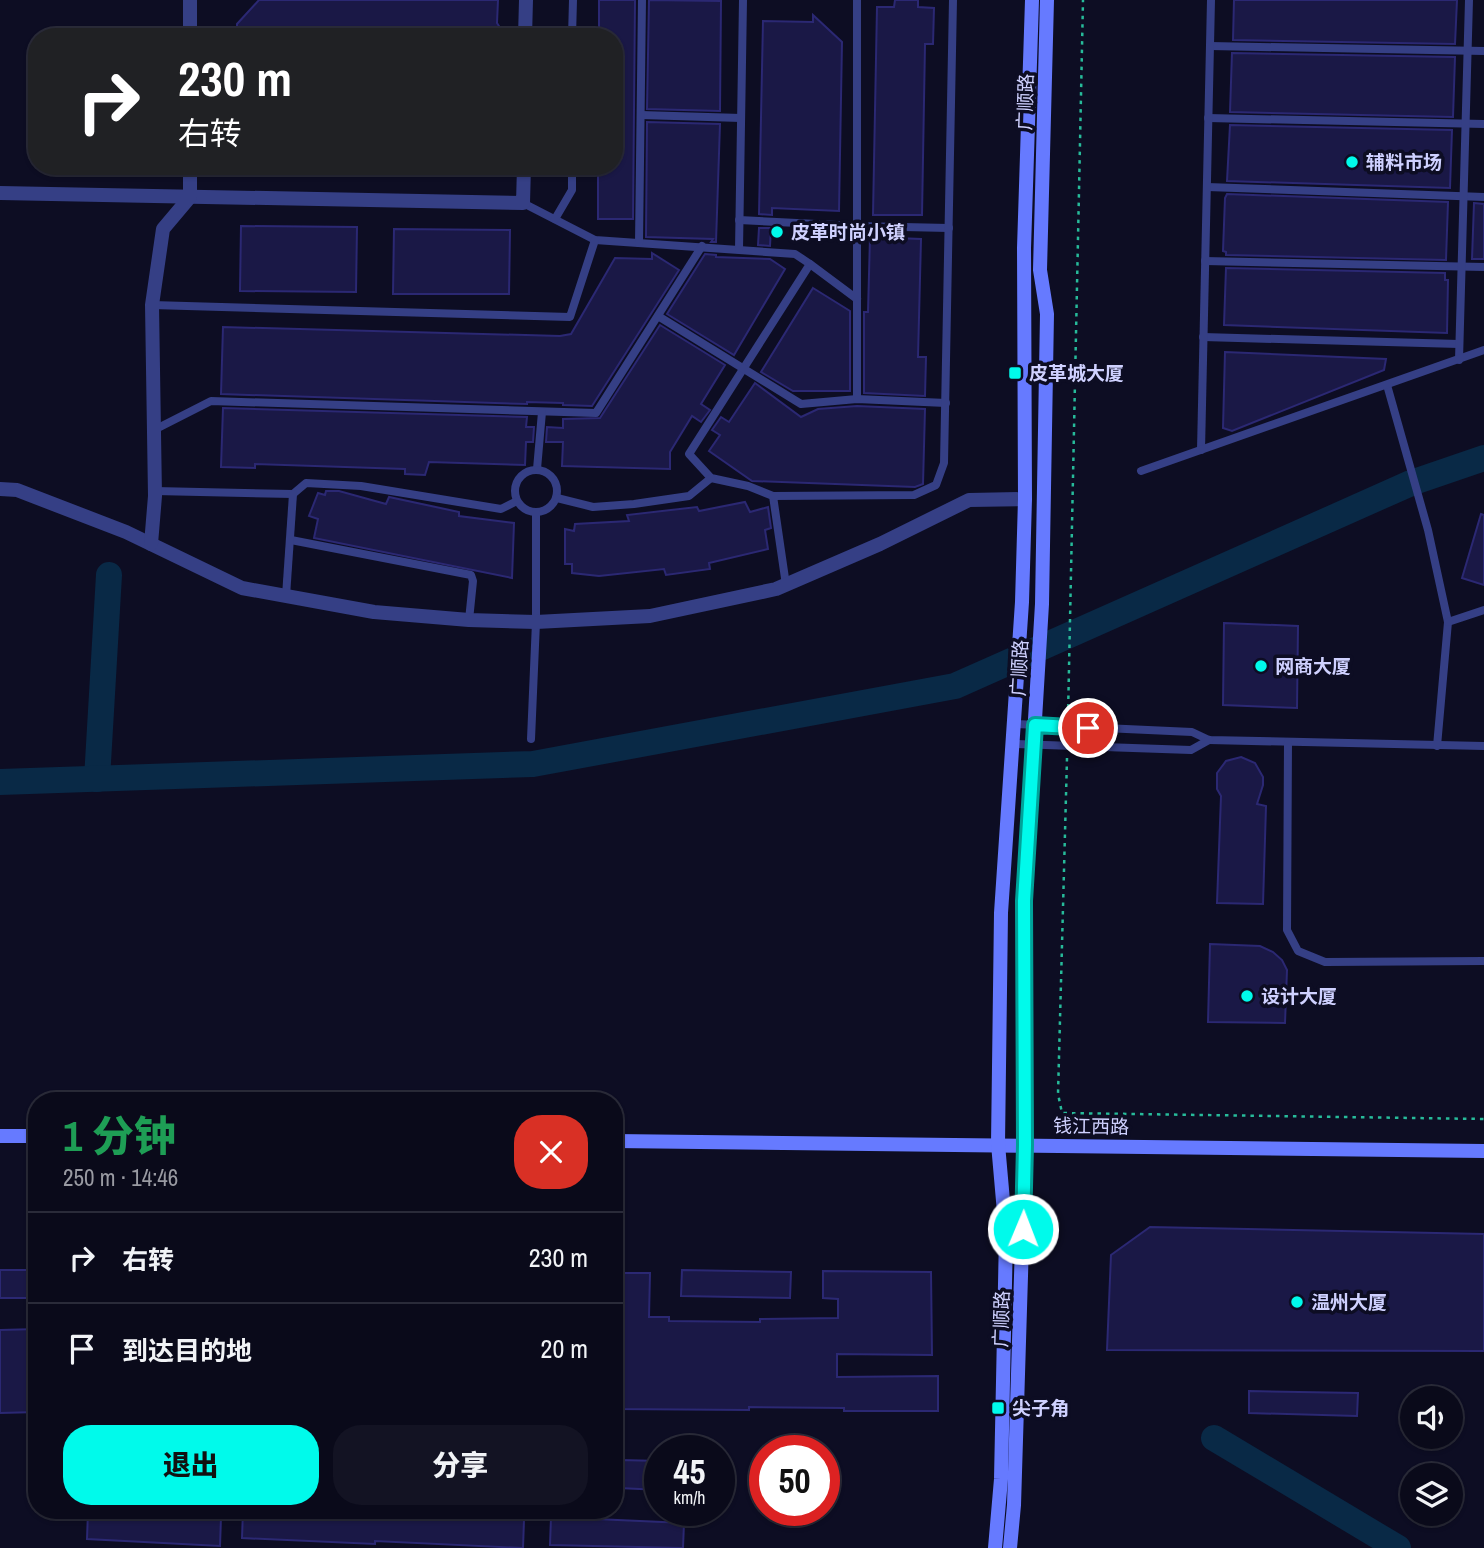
<!DOCTYPE html>
<html lang="zh">
<meta charset="utf-8">
<style>
body{margin:0;font-family:"Archivo Narrow","Noto Sans SC",sans-serif;background:#131323;color:#f1f3f6;height:100vh;display:flex;flex-direction:column;font-size:26px;white-space:nowrap}
*{box-sizing:border-box;margin:0}
p{font-size:23px;color:#999aa2}
.icon{flex:none;width:38px;height:38px;fill:none;stroke:currentColor;stroke-width:2;stroke-linecap:round;stroke-linejoin:round}
.map{position:relative;flex:1;overflow:hidden}
.side{position:absolute;left:28px;top:1092px;width:595px;height:427px;display:flex;flex-direction:column;background:#0a0a1a;border-radius:28px;box-shadow:0 2px 5px #0004,0 0 0 2px #2a2b39}
.side>*{flex:none}
.hud{position:absolute;left:28px;top:28px;width:595px;height:147px;border-radius:28px;box-shadow:0 2px 5px #0004,0 0 0 2px #2a2b39;background:#202124;color:#fff;overflow:hidden}
.tools{position:absolute;left:1400px;top:1386px;display:grid;gap:14px}
.tools a{display:grid;place-items:center;width:63px;height:63px;border-radius:50%;background:#0a0a1a;box-shadow:0 2px 5px #0004,0 0 0 2px #2a2b39;font-size:35px}
.speed{position:absolute;left:644px;top:1435px;display:flex;gap:14px;font-size:35px;font-weight:700;text-align:center}
.speed>*{display:grid;place-content:center;width:91px;height:91px;border-radius:50%;background:#0a0a1a;box-shadow:0 2px 5px #0004,0 0 0 2px #2a2b39;line-height:1}
.speed small{font-size:18px;font-weight:400}
.speed .limit{border:10px solid #d22;background:#fff;color:#111}
.pin{position:absolute;display:grid;place-items:center;width:60px;height:60px;color:#fff;margin:-30px;border:4px solid #fff;border-radius:50%;box-shadow:0 2px 7px #0007}
.me{position:absolute;width:77px;margin:-38px;rotate:1deg;stroke-linejoin:round;filter:drop-shadow(0 0 5px #0008)}
.turn{display:flex;align-items:center;gap:24px;height:147px;padding:0 35px;font-size:32px}
.turn .icon{width:91px;height:91px;stroke-width:2.5}
.turn b{display:block;font-size:49px;line-height:60px}
.round{display:grid;place-items:center;flex:none;width:74px;height:74px;border-radius:28px;background:#131323}
.head{display:flex;align-items:center;justify-content:space-between;height:119px;padding:0 35px}
h1{font-size:42px;font-weight:800;line-height:52px;color:#1e9e55}
.primary-button{display:flex;gap:14px;margin-top:auto;padding:14px 35px}
.primary-button a{flex:1;height:80px;border-radius:28px;background:#00faeb;color:#111;font-size:28px;font-weight:800;line-height:80px;text-align:center}
.primary-button a+a{background:#131323;color:#f1f3f6}
ul{padding:0;list-style:none}
li{display:flex;align-items:center;gap:21px;height:91px;padding:0 35px;border-top:2px solid #2a2b39}
li div{flex:1}
li b{display:block;font-size:26px}
li em{font-style:normal}
.map>svg:first-child{display:block}
.lines{fill:none;stroke-linecap:round;stroke-linejoin:round}
.river{stroke:#092946;stroke-width:26}
.building{fill:#1a1846;stroke:#2b2873;stroke-width:2}
.path{stroke:#27bb9a;stroke-width:2.5;stroke-dasharray:3.5 5;stroke-linecap:butt}
.lane{stroke:#353f85;stroke-width:8}
.street{stroke:#353f85;stroke-width:14}
.secondary{stroke:#667aff;stroke-width:14}
.route-casing{stroke:#00a299;stroke-width:18}
.route{stroke:#00faeb;stroke-width:12}
.poi-dot{fill:#00faeb;stroke:#0d0d23;stroke-width:2.5}
.labels{text-anchor:middle;dominant-baseline:central;stroke-width:7;stroke-linejoin:round;paint-order:stroke}
.street-label{font-size:19px;fill:#cfd1ff;stroke:#0d0d23}
.poi-label{font-size:19px;font-weight:bold;fill:#cfd1ff;stroke:#0d0d23;text-anchor:start}
</style>
<div class="map">
<svg width="1484" height="1548" viewBox="0 0 1484 1548">
<rect width="100%" height="100%" fill="#0d0d23"/>
<g class="lines">
<!-- river -->
<g class="river">
<polyline points="97,779 109,575"/>
<polyline points="0,782 533,764 955,686 1411,483 1484,458"/>
<polyline points="1214,1438 1398,1548"/>
</g>
</g>
<!-- building -->
<g class="building">
<polygon points="259,0 498,0 497,23 506,37 237,37 237,24"/>
<polygon points="599,0 635,0 633,219 598,219 598,166 614,166 614,37 599,37"/>
<polygon points="649,0 721,1 720,111 647,109"/>
<polygon points="895,0 918,0 918,7 934,8 933,44 925,44 922,215 873,215 877,7 894,7"/>
<polygon points="1234,0 1457,0 1455,44 1233,40"/>
<polygon points="813,15 842,42 839,211 772,208 772,215 759,214 763,21 813,22"/>
<polygon points="1232,53 1455,57 1453,117 1230,112"/>
<polygon points="647,122 720,124 716,242 711,242 713,239 646,237"/>
<polygon points="1230,125 1452,130 1450,188 1227,181"/>
<polygon points="1227,194 1448,202 1446,260 1226,255 1226,252 1223,251 1225,198"/>
<polygon points="1474,203 1484,204 1484,259 1472,259"/>
<polygon points="241,226 357,227 356,292 240,291"/>
<polygon points="759,228 771,228 770,246 758,245"/>
<polygon points="394,229 510,230 509,294 393,294"/>
<polygon points="870,237 921,239 918,357 926,357 925,396 864,393 864,312 868,312"/>
<polygon points="652,253 679,270 592,406 563,405 563,403 527,402 527,404 221,394 223,327 560,336 571,334 615,258 652,259"/>
<polygon points="705,254 716,255 716,257 770,259 785,269 734,355 667,314"/>
<polygon points="1226,268 1445,273 1445,280 1448,280 1447,333 1224,325"/>
<polygon points="813,288 850,311 850,391 793,391 761,372"/>
<polygon points="660,325 725,365 701,404 710,410 701,422 692,416 670,452 670,469 562,466 563,442 546,442 547,427 563,428 563,419 600,418"/>
<polygon points="1225,352 1386,359 1384,370 1232,431 1223,428"/>
<polygon points="755,383 801,417 818,409 857,406 925,409 923,484 915,487 752,481 709,451 720,435 712,430 721,417 729,422"/>
<polygon points="223,408 527,417 526,427 534,427 533,442 526,442 525,465 429,462 425,475 405,474 405,469 255,464 255,468 221,467"/>
<polygon points="326,491 339,491 386,504 389,497 459,512 459,516 514,523 512,578 314,538 318,519 309,516 318,493 325,495"/>
<polygon points="745,502 750,512 768,507 771,528 765,530 768,549 709,563 710,569 666,575 664,569 599,576 572,573 572,564 565,564 565,529 574,531 575,524 629,521 627,515 697,507 699,511"/>
<polygon points="1481,514 1484,515 1484,585 1462,578"/>
<polygon points="1224,623 1298,626 1297,708 1223,705"/>
<polygon points="1241,757 1255,763 1263,777 1263,785 1257,804 1266,806 1263,904 1217,903 1221,796 1217,789 1217,773 1226,761"/>
<polygon points="1210,944 1260,946 1273,952 1282,960 1287,970 1285,1023 1208,1022"/>
<polygon points="1150,1227 1484,1234 1484,1351 1107,1350 1111,1255"/>
<rect x="0" y="1270" width="37" height="28"/>
<polygon points="682,1270 791,1272 790,1298 681,1296"/>
<polygon points="823,1271 931,1272 932,1355 837,1354 837,1377 938,1376 938,1411 844,1411 844,1408 749,1407 749,1410 614,1409 614,1273 650,1273 649,1317 669,1317 669,1321 760,1322 760,1319 838,1318 838,1299 823,1298"/>
<polygon points="37,1329 37,1412 0,1413 0,1330"/>
<polygon points="1249,1391 1358,1393 1357,1416 1249,1413"/>
<polygon points="620,1460 660,1461 660,1490 619,1488"/>
<polygon points="243,1510 391,1517 391,1513 524,1520 523,1548 375,1541 375,1544 242,1538"/>
<polygon points="88,1511 221,1517 220,1546 87,1539"/>
<polygon points="551,1517 684,1523 683,1548 550,1545"/>
</g>
<g class="lines">
<!-- path -->
<g class="path">
<polyline points="1068,716 1083,0"/>
<polyline points="1067,758 1058,1094 1062,1113 1484,1119"/>
</g>
<!-- lane -->
<g class="lane">
<polyline points="572,37 573,0"/>
<polyline points="1210,46 1484,51"/>
<polyline points="641,115 741,118"/>
<polyline points="1208,118 1484,124"/>
<polyline points="1207,187 1484,197"/>
<polyline points="523,203 595,240 795,254 810,264 689,454 711,478 748,486 773,496 786,585"/>
<polyline points="555,219 572,190 572,166"/>
<polyline points="739,220 857,226 949,228"/>
<polyline points="639,243 642,0"/>
<polyline points="739,249 743,0"/>
<polyline points="1205,261 1484,267"/>
<polyline points="810,264 857,299"/>
<polyline points="152,305 570,317 595,240"/>
<polyline points="658,316 801,404 857,399 946,403"/>
<polyline points="1203,337 1459,344"/>
<polyline points="1459,360 1469,0"/>
<polyline points="1387,385 1428,530 1448,622 1437,746"/>
<polyline points="857,399 857,0"/>
<polyline points="154,430 211,401 596,413 702,246"/>
<polyline points="1201,450 1211,0"/>
<polyline points="537,469 542,412"/>
<circle cx="536" cy="491" r="21"/>
<polyline points="1141,471 1484,350"/>
<polyline points="155,491 293,494 306,483 361,486 501,509 517,501"/>
<polyline points="773,496 914,495 936,485 944,463 953,0"/>
<polyline points="557,498 593,507 634,504 689,496 711,478"/>
<polyline points="291,540 471,575 473,581 469,620"/>
<polyline points="286,596 293,494"/>
<polyline points="1448,622 1484,610"/>
<polyline points="1015,724 1192,732 1209,740 1484,746"/>
<polyline points="531,739 536,622 536,512"/>
<polyline points="1288,742 1287,930 1298,951 1325,962 1484,961"/>
<polyline points="1013,744 1191,750 1209,740"/>
</g>
<!-- street -->
<g class="street">
<polyline points="190,0 190,37"/>
<polyline points="525,37 526,0"/>
<polyline points="0,193 523,203 524,166"/>
<polyline points="0,489 17,490 126,532 242,588 374,612 469,620 536,622 650,616 776,589 880,544 969,500 1025,499"/>
<polyline points="151,544 155,496 152,305 163,229 190,197 190,166"/>
</g>
<!-- secondary -->
<g class="secondary">
<polyline points="0,1136 37,1136"/>
<polyline points="614,1141 1484,1151"/>
<polyline points="995,1548 1001,1479 1006,1235 998,1144 1001,913 1022,602 1025,499 1024,248 1032,0"/>
<polyline points="1010,1548 1014,1505 1025,1145 1024,901 1042,604 1047,314 1040,270 1047,0"/>
</g>
</g>
<g class="lines">
<defs>
<polyline id="route" points="1023,1229 1025,1145 1024,901 1035,725 1088,728"/>
</defs>
<!-- route casing -->
<use href="#route" class="route-casing"/>
<!-- route -->
<use href="#route" class="route"/>
</g>
<!-- markers -->
<g class="poi-dot">
<circle cx="1352" cy="162" r="7"/>
<circle cx="777" cy="232" r="7"/>
<rect x="1008" y="366" width="14" height="14" rx="3.5"/>
<circle cx="1261" cy="666" r="7"/>
<circle cx="1247" cy="996" r="7"/>
<circle cx="1297" cy="1302" r="7"/>
<rect x="991" y="1401" width="14" height="14" rx="3.5"/>
</g>
<g class="labels">
<!-- street labels -->
<g class="street-label">
<text transform="translate(1025 102) rotate(-88)">广顺路</text>
<text transform="translate(1019 668) rotate(-87)">广顺路</text>
<text transform="translate(1091 1126) rotate(1)">钱江西路</text>
<text transform="translate(1001 1319) rotate(-88)">广顺路</text>
</g>
<!-- poi labels -->
<g class="poi-label">
<text x="1366" y="162">辅料市场</text>
<text x="791" y="232">皮革时尚小镇</text>
<text x="1029" y="373">皮革城大厦</text>
<text x="1275" y="666">网商大厦</text>
<text x="1261" y="996">设计大厦</text>
<text x="1311" y="1302">温州大厦</text>
<text x="1012" y="1408">尖子角</text>
</g>
</g>
</svg>
<div class="tools">
<a><svg class="icon" aria-label="sound" viewBox="0 0 24 24"><path d="M4 9h4l5-4v14l-5-4H4zM17 9q2 3 0 6"/></svg></a>
<a><svg class="icon" aria-label="layers" viewBox="0 0 24 24"><path d="M12 4l9 5-9 5-9-5zM3 14l9 5 9-5"/></svg></a>
</div>
<div class="speed"><div>45<small>km/h</small></div><div class="limit">50</div></div>
<div class="pin" style="left:1088px;top:728px;background:#d93025"><svg class="icon" aria-label="arrive" viewBox="0 0 24 24"><path d="M6 21V4h12l-3 4 3 4H6"/></svg></div>
<svg class="me" style="left:1023px;top:1229px" viewBox="-20 -20 40 40"><circle r="17" fill="#00faeb" stroke="#fff" stroke-width="3"/><path d="M0-11L8 9 0 5-8 9z" fill="#fff"/></svg>
<div class="hud">
<div class="turn"><svg class="icon" aria-label="right" viewBox="0 0 24 24"><path d="M7 20v-9h11M14 6l5 5-5 5"/></svg><div><b>230 m</b>右转</div></div>
</div>
<section class="side">
<div class="head"><div><h1>1 分钟</h1><p>250 m · 14:46</p></div><a class="round" style="background:#d93025;color:#fff"><svg class="icon" aria-label="close" viewBox="0 0 24 24"><path d="M6 6l12 12M18 6L6 18"/></svg></a></div>
<ul>
<li><svg class="icon" aria-label="right" viewBox="0 0 24 24"><path d="M7 20v-9h11M14 6l5 5-5 5"/></svg><div><b>右转</b></div><em>230 m</em></li>
<li><svg class="icon" aria-label="arrive" viewBox="0 0 24 24"><path d="M6 21V4h12l-3 4 3 4H6"/></svg><div><b>到达目的地</b></div><em>20 m</em></li>
</ul>
<div class="primary-button"><a>退出</a><a>分享</a></div>
</section>
</div>
